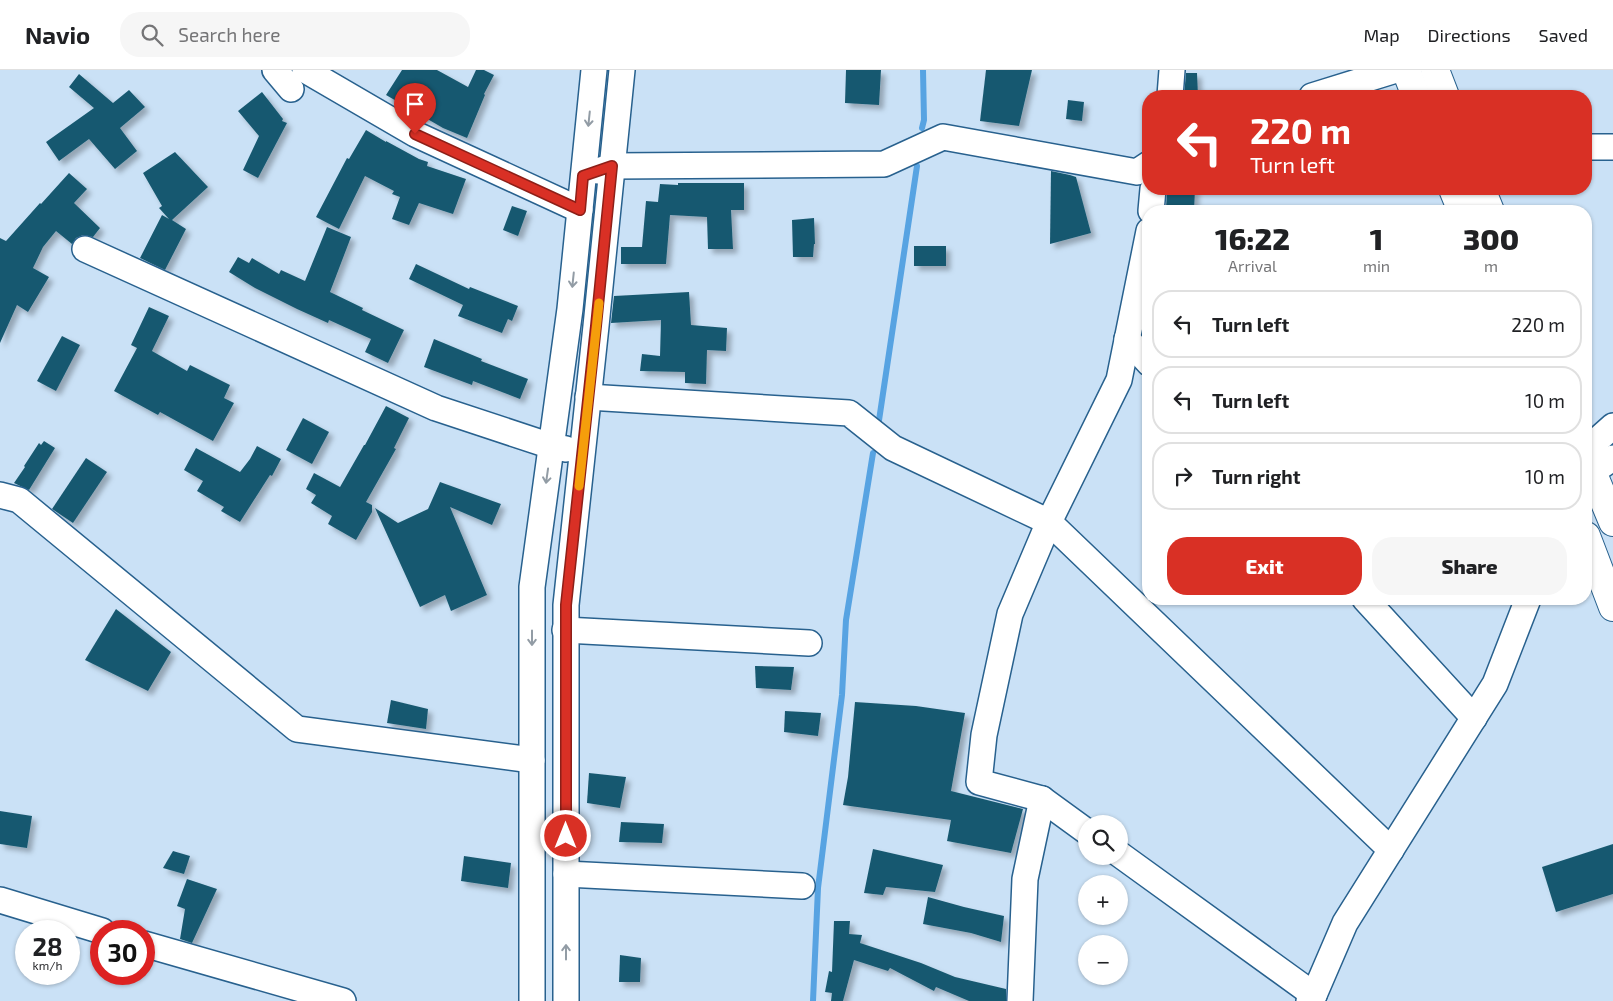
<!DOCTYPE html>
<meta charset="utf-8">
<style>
body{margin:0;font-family:"Exo 2",sans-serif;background:#f6f6f6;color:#202124;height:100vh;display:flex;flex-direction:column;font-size:19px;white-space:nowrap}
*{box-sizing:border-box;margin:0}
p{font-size:16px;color:#757577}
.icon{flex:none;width:28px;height:28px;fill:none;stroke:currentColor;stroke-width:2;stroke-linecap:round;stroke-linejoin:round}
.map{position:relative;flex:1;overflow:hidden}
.side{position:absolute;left:1142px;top:135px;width:450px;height:400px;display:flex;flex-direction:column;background:#fff;border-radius:20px;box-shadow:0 1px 4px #0004}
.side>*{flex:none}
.top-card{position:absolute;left:1142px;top:20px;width:450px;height:105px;border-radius:20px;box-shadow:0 1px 4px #0004;background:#d93025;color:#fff;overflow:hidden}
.tools{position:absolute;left:1078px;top:745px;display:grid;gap:10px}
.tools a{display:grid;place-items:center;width:50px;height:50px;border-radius:50%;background:#fff;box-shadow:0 1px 4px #0004;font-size:25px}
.speed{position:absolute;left:15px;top:850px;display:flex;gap:10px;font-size:25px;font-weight:700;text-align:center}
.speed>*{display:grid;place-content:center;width:65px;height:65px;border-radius:50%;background:#fff;box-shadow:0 1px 4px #0004;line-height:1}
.speed small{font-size:12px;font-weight:400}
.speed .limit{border:8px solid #d22;background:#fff;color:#111}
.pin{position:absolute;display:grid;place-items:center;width:42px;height:42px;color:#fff;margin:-51px -21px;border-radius:50% 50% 50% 0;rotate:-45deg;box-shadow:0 0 5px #0007}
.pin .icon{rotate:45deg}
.me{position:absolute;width:55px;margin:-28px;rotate:0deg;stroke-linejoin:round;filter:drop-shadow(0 0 4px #0008)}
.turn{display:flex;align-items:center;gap:18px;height:105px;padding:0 25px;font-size:22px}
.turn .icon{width:65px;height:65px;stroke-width:2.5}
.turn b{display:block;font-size:35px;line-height:42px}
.eta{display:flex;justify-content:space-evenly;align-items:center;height:85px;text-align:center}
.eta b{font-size:30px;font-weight:800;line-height:35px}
.primary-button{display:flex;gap:10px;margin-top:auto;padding:10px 25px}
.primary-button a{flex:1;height:58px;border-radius:20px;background:#d93025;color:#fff;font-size:20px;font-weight:800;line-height:58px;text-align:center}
.primary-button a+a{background:#f6f6f6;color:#202124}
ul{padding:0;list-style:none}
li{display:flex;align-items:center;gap:15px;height:68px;margin:0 10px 8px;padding:0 15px;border:2px solid #e0e0e0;border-radius:20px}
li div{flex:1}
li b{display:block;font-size:19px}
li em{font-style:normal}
header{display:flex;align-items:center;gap:30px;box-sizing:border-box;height:70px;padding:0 25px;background:#fff;border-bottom:1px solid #e0e0e0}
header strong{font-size:24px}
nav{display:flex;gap:28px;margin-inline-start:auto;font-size:18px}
.search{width:350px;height:45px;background:#f6f6f6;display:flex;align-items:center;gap:12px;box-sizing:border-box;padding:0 18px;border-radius:20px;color:#757577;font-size:19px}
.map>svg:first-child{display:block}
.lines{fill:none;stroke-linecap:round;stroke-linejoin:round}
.stream{stroke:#57a3e2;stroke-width:6}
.building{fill:#195970;filter:url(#shadow)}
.minor-casing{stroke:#28618e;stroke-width:28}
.major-casing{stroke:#28618e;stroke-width:30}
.minor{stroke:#fff;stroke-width:25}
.major{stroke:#fff;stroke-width:28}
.oneway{stroke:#929ca5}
.route-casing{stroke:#8d1f18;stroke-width:12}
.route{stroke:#d93025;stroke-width:9}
.slow{stroke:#f59e0b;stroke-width:9}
</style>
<header>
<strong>Navio</strong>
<div class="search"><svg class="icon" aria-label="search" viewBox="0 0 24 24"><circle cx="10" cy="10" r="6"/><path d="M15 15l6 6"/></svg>Search here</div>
<nav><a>Map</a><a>Directions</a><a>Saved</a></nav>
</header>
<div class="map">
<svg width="1613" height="931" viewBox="0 0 1613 931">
<defs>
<filter id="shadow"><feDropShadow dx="4.5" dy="4.5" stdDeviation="2.5" flood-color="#0004"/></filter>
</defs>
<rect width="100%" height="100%" fill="#cae1f6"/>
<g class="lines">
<!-- stream -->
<g class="stream">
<polyline points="922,58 924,50 923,0"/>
<polyline points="878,357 917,96"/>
<polyline points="813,931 818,818 842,625 846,550 873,383"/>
</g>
</g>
<!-- building -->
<g class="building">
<polygon points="402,0 437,0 468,17 476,0 484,0 494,5 484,24 485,25 467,68 443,58 386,25"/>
<polygon points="846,0 881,0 879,35 845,33"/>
<polygon points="986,0 1032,0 1019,56 980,51"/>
<polygon points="1186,3 1197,3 1198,26 1184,26"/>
<polygon points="79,4 113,33 129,20 145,37 120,58 137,81 115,99 89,69 59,91 46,72 94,38 69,17"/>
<polygon points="262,22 283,49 282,51 287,53 258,108 243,100 259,66 238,41"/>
<polygon points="1068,30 1084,32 1082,51 1066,49"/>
<polygon points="366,60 386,72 386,71 419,89 428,92 427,96 466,109 453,144 419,133 409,155 392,149 400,127 392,124 394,121 365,106 339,159 316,147 347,88 349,89"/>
<polygon points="175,82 208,117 172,150 186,159 165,200 140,188 162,145 169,149 159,138 162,136 143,103"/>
<polygon points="1051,101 1070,105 1076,107 1091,163 1050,174"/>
<polygon points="69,103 87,119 74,133 100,158 93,167 83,165 76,168 72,174 56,161 43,177 33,198 49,207 28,242 17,235 0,273 0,168 6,171 40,133 41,134"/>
<polygon points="678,113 744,113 744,140 731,140 733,179 708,179 707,147 670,145 666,194 621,194 621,177 642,177 646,131 658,132 660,114 678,115"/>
<polygon points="1167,119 1195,119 1194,141 1174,141 1174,138 1166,138"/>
<polygon points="512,136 527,141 518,166 503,160"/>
<polygon points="814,148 815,174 814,174 813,187 793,187 792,150"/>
<polygon points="327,157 351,167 330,222 363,238 362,240 404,260 388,293 365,282 371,269 329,250 328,253 297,239 255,218 229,202 238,187 249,193 252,188 279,204 281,200 305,211"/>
<rect x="914" y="176" width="32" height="20"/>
<polygon points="416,194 469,219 470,217 518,236 512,251 508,249 502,263 458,246 463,235 409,209"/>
<polygon points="689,222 691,255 727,258 726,281 707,280 706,314 685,313 685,302 640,301 642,284 660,286 661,250 611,253 614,226"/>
<polygon points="149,237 169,246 152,281 187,301 190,295 230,315 224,328 234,333 213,371 160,342 158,345 114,321 137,278 131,275"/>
<polygon points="62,266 80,275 56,321 37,311"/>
<polygon points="434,269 482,289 481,291 528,309 520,329 473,311 472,315 424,297"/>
<polygon points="386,336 409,348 394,378 396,379 366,432 372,435 372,442 356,470 328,454 332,446 311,433 316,425 306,419 314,403 340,417 364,375 365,375"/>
<polygon points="303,348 329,362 312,394 286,380"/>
<polygon points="44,371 55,378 29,420 16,414 14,413 25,397 24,396 39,373 41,375"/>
<polygon points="257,376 281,389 272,406 270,405 240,452 221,441 224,437 197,421 203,411 184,400 196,378 240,402 250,389"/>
<polygon points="86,388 107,402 73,453 52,439"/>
<polygon points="440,412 501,434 492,455 450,437 487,525 451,541 445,525 420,537 375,438 398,453 428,439"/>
<polygon points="116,539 171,582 148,621 85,590"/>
<polygon points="755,596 794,597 791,620 756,618"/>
<polygon points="391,630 428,639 426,659 387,653"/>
<polygon points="855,632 916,636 965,643 951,721 1023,739 1011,783 947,771 951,750 843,735 848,707"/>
<polygon points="785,641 821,643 818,666 784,662"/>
<polygon points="589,703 626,707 620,738 587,733"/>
<polygon points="0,741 32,746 27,778 0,774"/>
<polygon points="621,752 664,754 662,773 619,772"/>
<polygon points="1613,774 1613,824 1556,842 1542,797"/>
<polygon points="873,779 943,795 935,822 886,817 883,825 864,823"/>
<polygon points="173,781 190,786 184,804 163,798"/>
<polygon points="464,786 511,793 508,818 461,811"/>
<polygon points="187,809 217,819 192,873 180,869 185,839 177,836"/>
<polygon points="928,827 964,837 1004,846 1001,872 971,863 923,854"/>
<polygon points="834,851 850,851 849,864 862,865 860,873 921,893 955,907 1006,919 1006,931 969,931 936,917 934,921 890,898 888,901 854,890 843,931 831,931 832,923 825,922 829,901 832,902"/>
<polygon points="620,885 641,888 640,912 619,912"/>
</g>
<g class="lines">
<defs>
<g id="minor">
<polyline points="275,0 291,19"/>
<polyline points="305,0 415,64 580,140"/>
<polyline points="1170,26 1172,0"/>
<polyline points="1312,26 1396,0"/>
<polyline points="1586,77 1613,77"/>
<polyline points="598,101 612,96 884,94 943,67 1137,102 1149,94"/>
<polyline points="1151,141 1153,119"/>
<polyline points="85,179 436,338 551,376 566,379"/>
<polyline points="1127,269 1149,293"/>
<polyline points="588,327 849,343 893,378 1049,452 1391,780"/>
<polyline points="1586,380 1613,356"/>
<polyline points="1592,402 1613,388"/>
<polyline points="0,425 19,430 297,659 532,690"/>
<polyline points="1365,529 1474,648"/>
<polyline points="565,560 809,573"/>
<polyline points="1086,761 1042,729 979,712 984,665 1010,544 1049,452 1119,310 1149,161"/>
<polyline points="1119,784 1314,925"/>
<polyline points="566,804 802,816"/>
<polyline points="0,830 102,861"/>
<polyline points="144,874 343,931"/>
<polyline points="532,931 532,517 570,239 594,0"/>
<polyline points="566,931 566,535 596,256 622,0"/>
<polyline points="1020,931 1025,809 1042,729"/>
<polyline points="1309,931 1314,925 1345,853 1495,614 1528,529"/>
</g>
<g id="major">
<polyline points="1406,0 1416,26"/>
<polyline points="1435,0 1445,26"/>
<polyline points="1453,119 1462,141"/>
<polyline points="1481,119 1490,141"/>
<polyline points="1586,387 1613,452"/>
<polyline points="1586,466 1613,537"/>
</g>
</defs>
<!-- minor casing -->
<use href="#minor" class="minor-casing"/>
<!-- major casing -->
<use href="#major" class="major-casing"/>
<!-- minor -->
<use href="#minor" class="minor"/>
<!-- major -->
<use href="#major" class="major"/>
</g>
<!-- one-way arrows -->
<defs><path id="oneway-shaft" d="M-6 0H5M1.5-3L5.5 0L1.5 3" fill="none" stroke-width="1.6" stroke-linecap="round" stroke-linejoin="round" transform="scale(1.25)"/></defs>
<g class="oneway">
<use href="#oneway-shaft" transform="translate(589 49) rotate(96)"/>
<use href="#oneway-shaft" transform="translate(573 210) rotate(96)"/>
<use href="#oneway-shaft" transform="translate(547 406) rotate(98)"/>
<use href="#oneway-shaft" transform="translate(532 568) rotate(90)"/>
<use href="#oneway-shaft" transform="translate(566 882) rotate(-90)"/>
</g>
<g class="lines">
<defs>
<polyline id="route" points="415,64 580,140 583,106 612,96 596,256 566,535 566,766"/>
</defs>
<!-- route casing -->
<use href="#route" class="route-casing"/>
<!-- route -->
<use href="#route" class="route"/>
<!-- slow -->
<polyline class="slow" points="579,416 599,233"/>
</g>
</svg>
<div class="tools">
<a><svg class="icon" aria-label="search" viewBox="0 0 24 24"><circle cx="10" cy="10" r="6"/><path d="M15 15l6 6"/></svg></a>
<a>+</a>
<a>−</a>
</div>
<div class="speed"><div>28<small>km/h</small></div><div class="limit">30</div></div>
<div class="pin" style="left:415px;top:64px;background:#d93025"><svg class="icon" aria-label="arrive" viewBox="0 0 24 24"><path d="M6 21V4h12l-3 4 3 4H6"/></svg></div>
<svg class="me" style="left:566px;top:766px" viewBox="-20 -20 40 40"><circle r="17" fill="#d93025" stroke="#fff" stroke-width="3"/><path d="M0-11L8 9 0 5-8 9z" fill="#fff"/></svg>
<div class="top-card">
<div class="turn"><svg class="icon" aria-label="left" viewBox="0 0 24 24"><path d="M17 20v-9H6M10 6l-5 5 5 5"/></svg><div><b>220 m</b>Turn left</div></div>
</div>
<section class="side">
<div class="eta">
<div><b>16:22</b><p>Arrival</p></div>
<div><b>1</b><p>min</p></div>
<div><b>300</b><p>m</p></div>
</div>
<ul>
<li><svg class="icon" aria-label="left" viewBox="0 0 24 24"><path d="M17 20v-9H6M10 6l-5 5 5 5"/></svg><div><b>Turn left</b></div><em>220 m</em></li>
<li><svg class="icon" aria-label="left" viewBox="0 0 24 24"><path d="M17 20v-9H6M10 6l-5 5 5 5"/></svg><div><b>Turn left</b></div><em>10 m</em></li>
<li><svg class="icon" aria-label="right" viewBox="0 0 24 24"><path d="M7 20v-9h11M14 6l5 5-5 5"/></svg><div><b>Turn right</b></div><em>10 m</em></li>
</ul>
<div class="primary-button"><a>Exit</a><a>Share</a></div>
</section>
</div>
